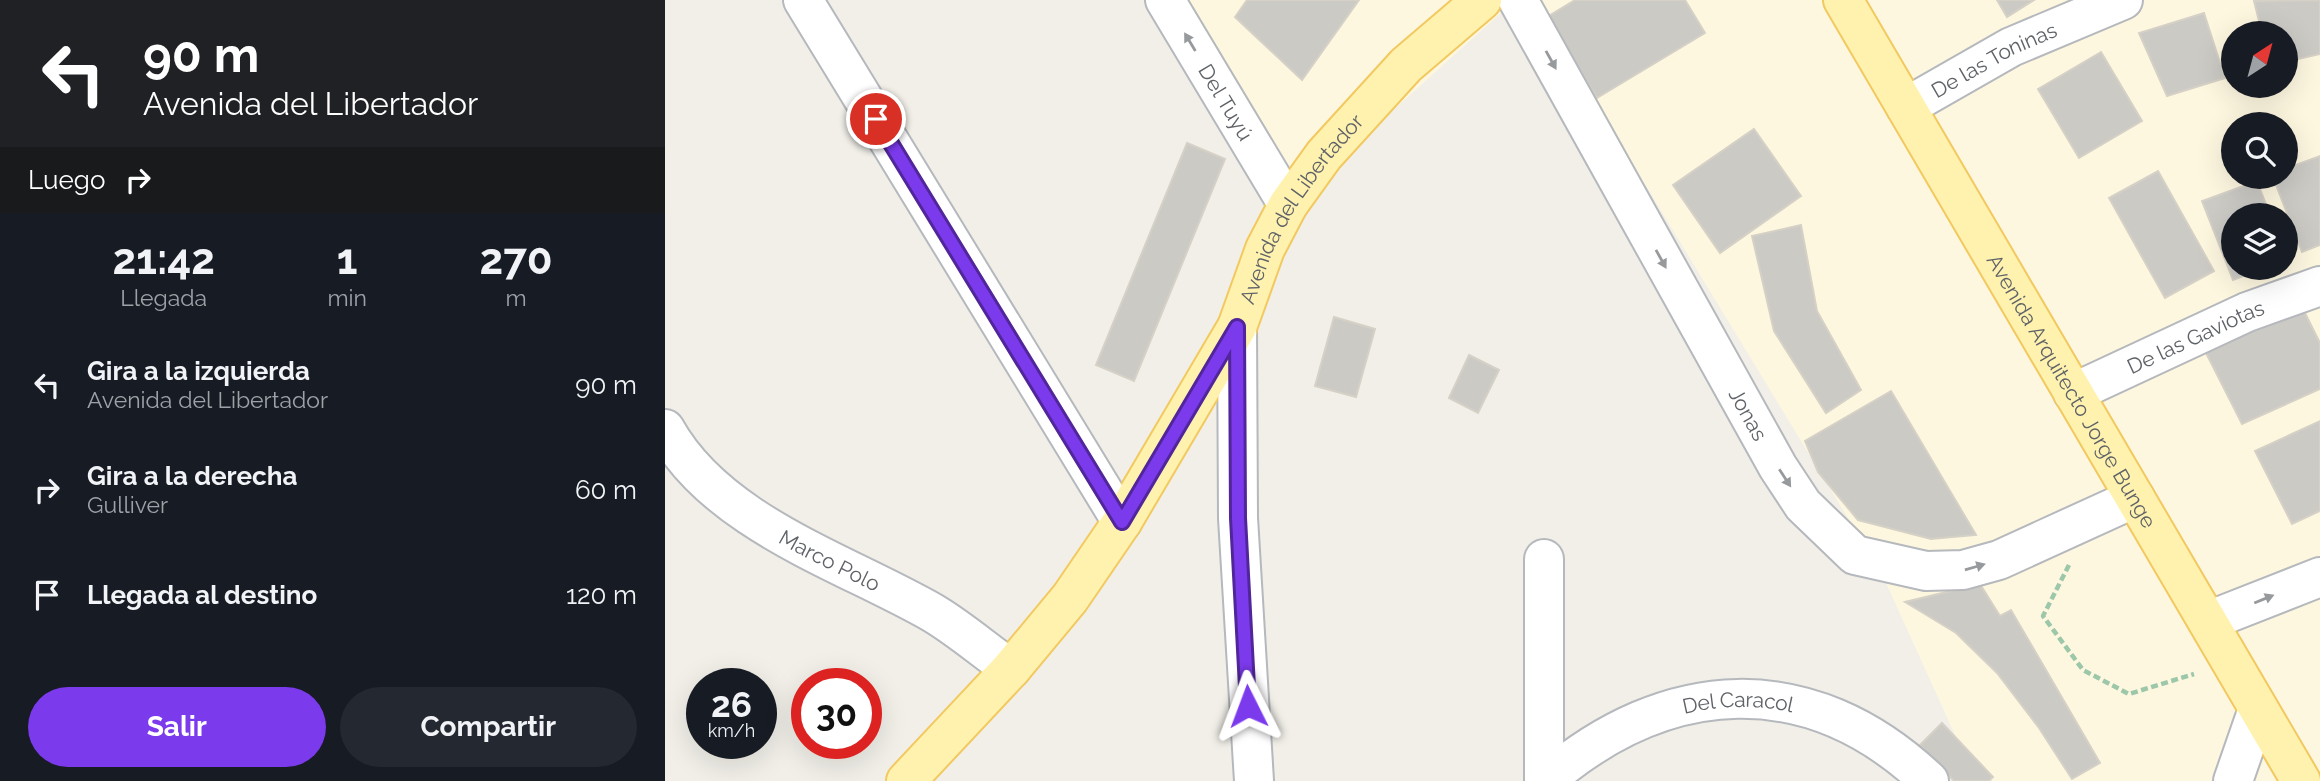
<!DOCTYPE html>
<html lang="es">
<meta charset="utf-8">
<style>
body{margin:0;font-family:Raleway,sans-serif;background:#242831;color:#f1f3f6;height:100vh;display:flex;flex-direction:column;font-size:26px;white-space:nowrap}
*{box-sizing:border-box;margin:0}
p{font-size:23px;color:#9ea1a6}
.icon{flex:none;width:38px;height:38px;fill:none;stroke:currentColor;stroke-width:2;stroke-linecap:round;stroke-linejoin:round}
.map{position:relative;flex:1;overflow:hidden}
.details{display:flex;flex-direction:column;background:#171b24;width:665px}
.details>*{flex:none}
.top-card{background:#202124;color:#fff;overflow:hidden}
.needle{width:46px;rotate:36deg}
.controls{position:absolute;left:1556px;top:21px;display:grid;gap:14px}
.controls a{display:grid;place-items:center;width:77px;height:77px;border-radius:50%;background:#171b24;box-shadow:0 7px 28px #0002;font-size:35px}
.speed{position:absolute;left:21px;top:668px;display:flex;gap:14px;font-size:35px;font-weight:700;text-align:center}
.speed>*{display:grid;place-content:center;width:91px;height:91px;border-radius:50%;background:#171b24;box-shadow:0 7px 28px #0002;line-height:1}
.speed small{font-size:18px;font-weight:400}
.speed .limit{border:10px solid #d22;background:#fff;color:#111}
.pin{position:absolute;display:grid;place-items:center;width:60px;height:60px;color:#fff;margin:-30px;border:4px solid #fff;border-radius:50%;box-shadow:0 2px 7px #0007}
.me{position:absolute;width:77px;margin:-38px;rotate:357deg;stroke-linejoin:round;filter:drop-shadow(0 0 5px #0008)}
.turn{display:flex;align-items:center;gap:24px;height:147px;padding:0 28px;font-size:32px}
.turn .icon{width:91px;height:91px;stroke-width:2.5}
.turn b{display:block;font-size:49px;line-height:60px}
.then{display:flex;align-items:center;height:66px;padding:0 28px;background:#0003;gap:14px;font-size:26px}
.eta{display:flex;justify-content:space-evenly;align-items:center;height:119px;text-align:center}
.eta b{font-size:42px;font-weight:700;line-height:49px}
.action{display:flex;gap:14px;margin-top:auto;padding:14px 28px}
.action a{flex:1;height:80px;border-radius:42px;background:#7c3aed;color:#fff;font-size:28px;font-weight:700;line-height:80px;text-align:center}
.action a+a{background:#242831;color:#f1f3f6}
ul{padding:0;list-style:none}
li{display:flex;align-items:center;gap:21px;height:105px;padding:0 28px}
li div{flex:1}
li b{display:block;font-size:26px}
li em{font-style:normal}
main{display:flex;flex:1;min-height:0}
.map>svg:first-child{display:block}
.commercial{fill:#fef7e0;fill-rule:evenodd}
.building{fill:#cccac5;stroke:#d6d1c6;stroke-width:2}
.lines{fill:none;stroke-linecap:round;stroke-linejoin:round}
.minor-casing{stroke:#b5b8bc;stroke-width:42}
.major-casing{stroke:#f2c960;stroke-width:42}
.path{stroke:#9cc7a9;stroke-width:4.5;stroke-dasharray:7 3.5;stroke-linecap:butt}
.minor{stroke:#fff;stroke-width:38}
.major{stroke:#fff2af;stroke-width:38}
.oneway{fill:#979a9d}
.route-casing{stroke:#51269a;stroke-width:18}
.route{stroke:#7c3aed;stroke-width:12}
.labels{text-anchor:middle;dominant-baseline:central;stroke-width:5;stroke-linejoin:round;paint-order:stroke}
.street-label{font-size:21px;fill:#5f6368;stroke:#fff}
</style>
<main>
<section class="details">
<div class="top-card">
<div class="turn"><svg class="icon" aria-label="left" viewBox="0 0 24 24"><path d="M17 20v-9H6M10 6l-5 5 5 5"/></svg><div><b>90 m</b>Avenida del Libertador</div></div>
<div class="then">Luego<svg class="icon" aria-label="right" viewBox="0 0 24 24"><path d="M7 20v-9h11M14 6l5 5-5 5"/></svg></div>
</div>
<div class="eta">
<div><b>21:42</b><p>Llegada</p></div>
<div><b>1</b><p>min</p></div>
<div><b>270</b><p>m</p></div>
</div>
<ul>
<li><svg class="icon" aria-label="left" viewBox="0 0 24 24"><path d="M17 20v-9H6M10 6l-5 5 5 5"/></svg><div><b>Gira a la izquierda</b><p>Avenida del Libertador</p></div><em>90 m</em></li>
<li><svg class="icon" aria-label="right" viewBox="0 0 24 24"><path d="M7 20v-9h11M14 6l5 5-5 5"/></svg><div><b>Gira a la derecha</b><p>Gulliver</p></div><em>60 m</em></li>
<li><svg class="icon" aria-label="arrive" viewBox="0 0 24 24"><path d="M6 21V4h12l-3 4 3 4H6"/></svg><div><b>Llegada al destino</b></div><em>120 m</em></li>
</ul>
<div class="action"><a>Salir</a><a>Compartir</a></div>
</section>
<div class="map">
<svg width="1655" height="781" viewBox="0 0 1655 781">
<rect width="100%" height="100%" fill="#f1efe8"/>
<!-- commercial -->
<g class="commercial">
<polygon points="497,0 850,0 623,205"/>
<path d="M868,0H1655V781H1311L1217,574ZM1568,33H1620V86H1568ZM1568,124H1620V177H1568ZM1568,215H1620V268H1568Z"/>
</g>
<!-- building -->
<g class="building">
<polygon points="582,0 694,0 637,80 570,17"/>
<polygon points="910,0 1020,0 1040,33 932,98 882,17"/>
<polygon points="1332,0 1369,0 1342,17"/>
<polygon points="1655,0 1655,54 1620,62 1620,33 1597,33 1589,1"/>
<polygon points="1539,13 1560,78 1502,96 1474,33"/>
<polygon points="1436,52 1477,121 1414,158 1373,89"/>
<polygon points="1089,129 1136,196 1055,253 1008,185"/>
<polygon points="522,143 560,159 469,381 431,365"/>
<polygon points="1655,156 1655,245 1637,252 1608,177 1620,177 1620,169"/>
<polygon points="1493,171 1549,271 1500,298 1444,198"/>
<polygon points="1592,181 1605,215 1568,215 1568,268 1599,268 1568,280 1537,201"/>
<polygon points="1136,225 1152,311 1196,390 1161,413 1109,331 1087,236"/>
<polygon points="1637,307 1655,343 1655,389 1577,424 1540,351"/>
<polygon points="669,317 710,329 691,397 650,386"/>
<polygon points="804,355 834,370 813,413 784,398"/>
<polygon points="1226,391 1311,535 1266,539 1193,520 1153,472 1140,441"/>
<polygon points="1655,421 1655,511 1627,524 1590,451"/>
<polygon points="1315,584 1335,616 1346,610 1435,763 1407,779 1374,728 1332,673 1291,633 1240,602"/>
<polygon points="1277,723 1328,777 1324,781 1289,781 1255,745"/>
</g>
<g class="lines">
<defs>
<g id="minor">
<polyline points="138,0 457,522"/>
<path id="s1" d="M500,0L623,205"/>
<path id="s2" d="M853,0L1113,467L1138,505L1190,555L1261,571L1298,570L1334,560L1470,498"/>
<path id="s3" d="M1241,107L1346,47L1458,0"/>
<polyline points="572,327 573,518 589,781"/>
<path id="s4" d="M1408,393L1582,312L1655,286"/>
<path id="s5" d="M0,429C52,523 179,562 268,613C295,629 320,651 346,669"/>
<polyline points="879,559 879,781"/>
<polyline points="1543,621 1655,577"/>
<path id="s6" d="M880,781C1002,676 1144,667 1264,781"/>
<polyline points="1568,781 1593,709"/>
</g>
<g id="major">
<path id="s7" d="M1178,0L1636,781"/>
<path id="s8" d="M241,781L346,669L405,598L457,522L572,327L600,249L623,205L659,155L741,65L817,0"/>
</g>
</defs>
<!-- minor casing -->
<use href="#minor" class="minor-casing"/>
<!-- major casing -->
<use href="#major" class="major-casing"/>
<!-- path -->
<polyline class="path" points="1404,565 1378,616 1418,670 1464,694 1529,674"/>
<!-- minor -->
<use href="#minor" class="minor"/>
<!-- major -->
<use href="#major" class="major"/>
</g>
<!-- one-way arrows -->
<defs><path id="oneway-solid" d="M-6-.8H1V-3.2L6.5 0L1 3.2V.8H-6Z" transform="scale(1.75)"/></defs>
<g class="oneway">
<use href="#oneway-solid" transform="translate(525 42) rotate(-121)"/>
<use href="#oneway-solid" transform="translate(886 60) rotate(61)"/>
<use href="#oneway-solid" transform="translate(996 259) rotate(61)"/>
<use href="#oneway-solid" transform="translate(1120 478) rotate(57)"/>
<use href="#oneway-solid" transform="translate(1310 567) rotate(-16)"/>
<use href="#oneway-solid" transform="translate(1599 599) rotate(-22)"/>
</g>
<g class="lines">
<defs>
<polyline id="route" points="211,119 457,522 572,327 573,518 583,706"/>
</defs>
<!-- route casing -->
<use href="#route" class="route-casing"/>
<!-- route -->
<use href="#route" class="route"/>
</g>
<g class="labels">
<!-- street labels -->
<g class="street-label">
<text stroke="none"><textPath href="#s3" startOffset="100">De las Toninas</textPath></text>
<text stroke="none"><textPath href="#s1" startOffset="119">Del Tuyú</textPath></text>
<text stroke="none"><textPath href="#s8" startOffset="700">Avenida del Libertador</textPath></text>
<text stroke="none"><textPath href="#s4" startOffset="135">De las Gaviotas</textPath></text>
<text stroke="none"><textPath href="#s7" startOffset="453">Avenida Arquitecto Jorge Bunge</textPath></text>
<text stroke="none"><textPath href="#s2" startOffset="474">Jonas</textPath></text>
<text stroke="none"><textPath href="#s5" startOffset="214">Marco Polo</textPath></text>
<text stroke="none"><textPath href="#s6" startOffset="214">Del Caracol</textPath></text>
</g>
</g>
</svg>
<div class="controls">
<a><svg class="needle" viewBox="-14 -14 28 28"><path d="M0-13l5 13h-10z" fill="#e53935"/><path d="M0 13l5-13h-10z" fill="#9ea1a6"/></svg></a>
<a><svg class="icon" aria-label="search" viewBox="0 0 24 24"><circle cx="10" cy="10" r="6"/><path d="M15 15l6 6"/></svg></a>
<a><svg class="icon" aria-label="layers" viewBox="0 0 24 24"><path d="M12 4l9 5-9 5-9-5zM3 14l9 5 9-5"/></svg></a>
</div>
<div class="speed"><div>26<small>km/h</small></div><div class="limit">30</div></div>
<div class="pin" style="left:211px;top:119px;background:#d93025"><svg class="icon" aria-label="arrive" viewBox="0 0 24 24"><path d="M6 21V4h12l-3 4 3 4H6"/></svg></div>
<svg class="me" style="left:583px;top:706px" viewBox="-20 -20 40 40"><path d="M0-17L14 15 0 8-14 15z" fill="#7c3aed" stroke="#fff" stroke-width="4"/></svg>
</div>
</main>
